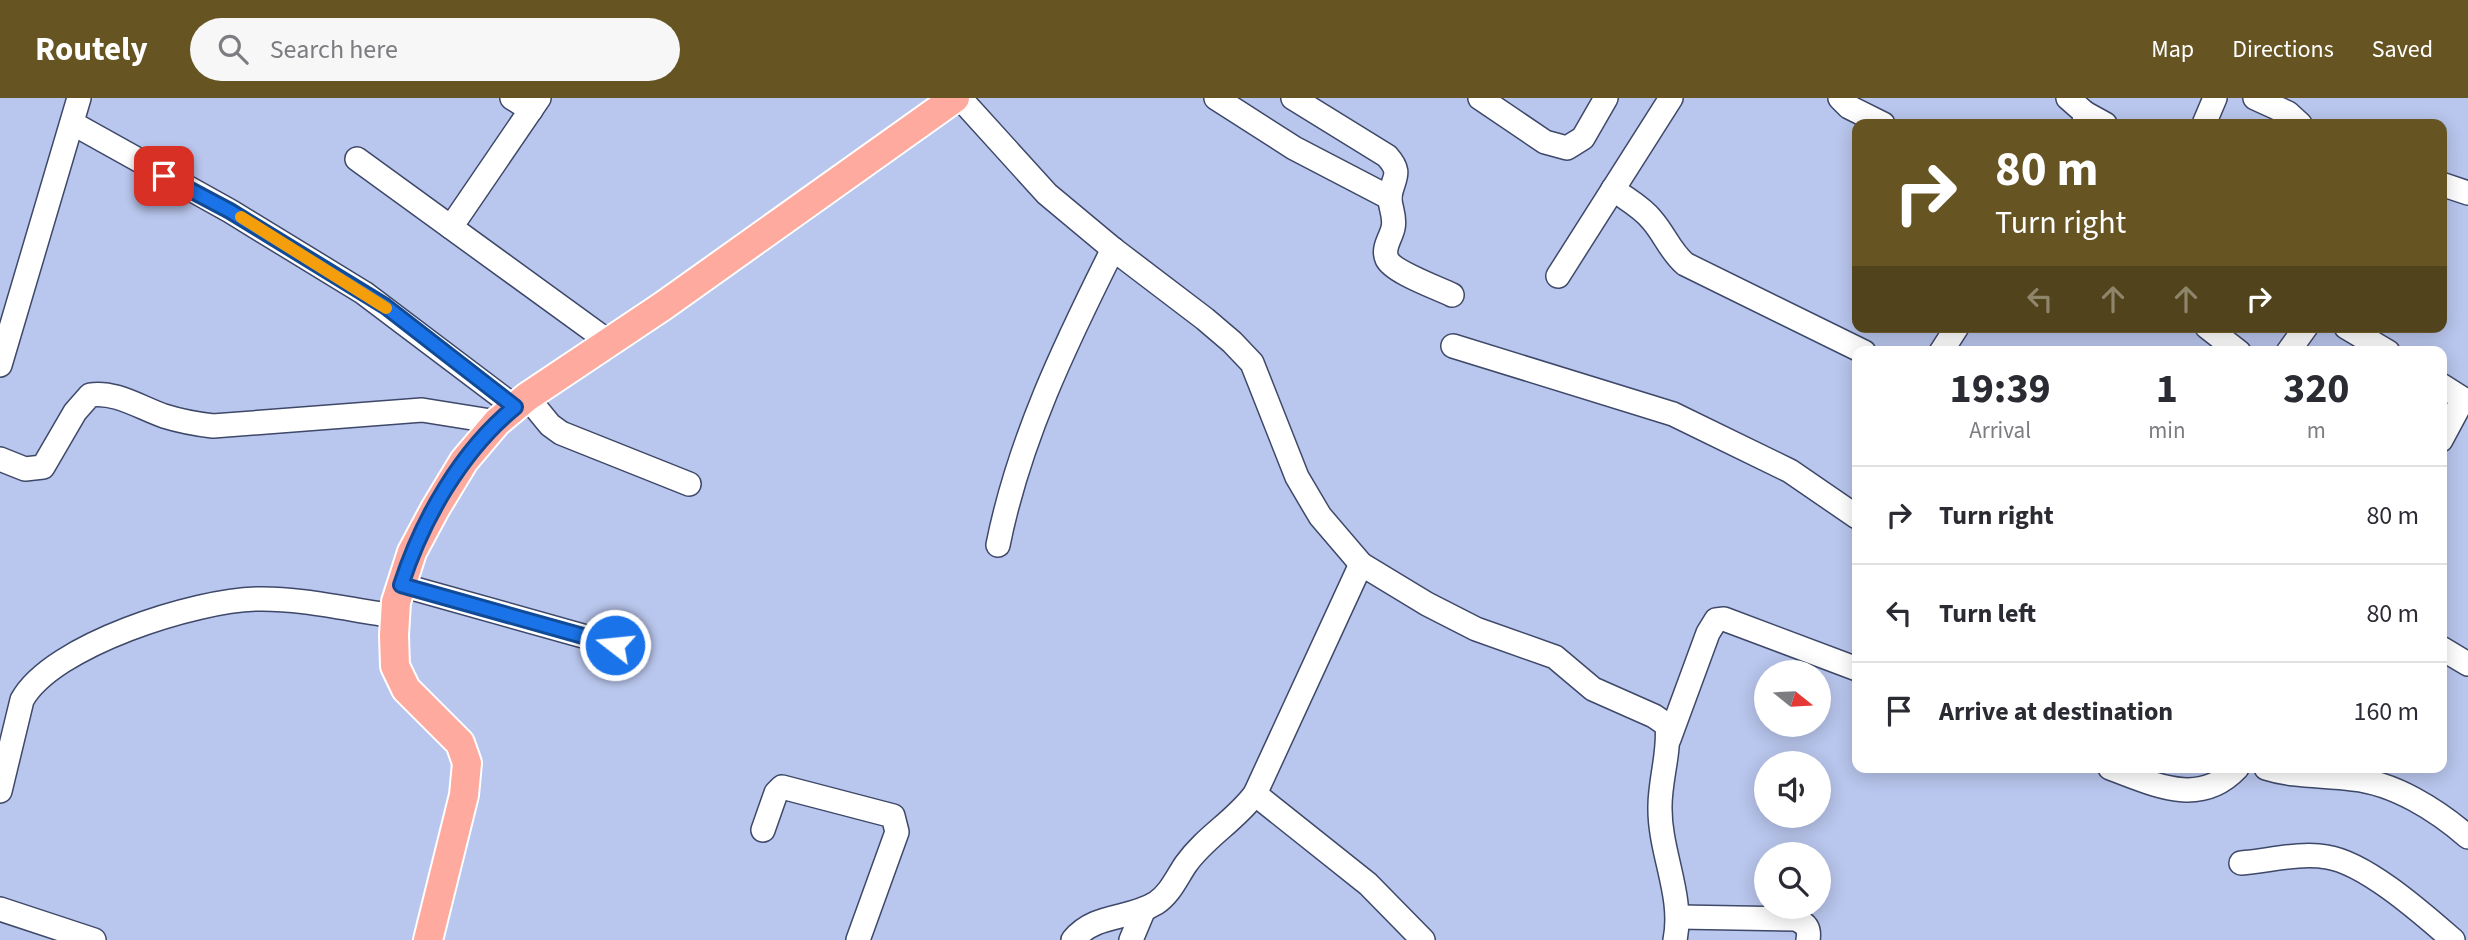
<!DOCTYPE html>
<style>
body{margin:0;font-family:"Source Sans 3",sans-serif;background:#f7f7f7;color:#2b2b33;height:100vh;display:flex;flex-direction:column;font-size:26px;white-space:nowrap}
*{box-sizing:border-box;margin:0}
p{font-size:23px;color:#7c7c81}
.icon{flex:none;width:38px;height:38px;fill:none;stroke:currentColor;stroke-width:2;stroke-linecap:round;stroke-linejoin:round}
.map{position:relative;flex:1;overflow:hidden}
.sheet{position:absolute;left:1852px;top:248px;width:595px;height:427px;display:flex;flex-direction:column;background:#fff;border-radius:14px;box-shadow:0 4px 18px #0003}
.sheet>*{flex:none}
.top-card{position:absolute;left:1852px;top:21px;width:595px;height:214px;border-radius:14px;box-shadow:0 4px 18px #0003;background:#665523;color:#fff;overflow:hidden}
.needle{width:46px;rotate:108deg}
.buttons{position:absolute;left:1754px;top:562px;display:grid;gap:14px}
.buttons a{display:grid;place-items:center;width:77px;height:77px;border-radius:50%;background:#fff;box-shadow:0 4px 18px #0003;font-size:35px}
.pin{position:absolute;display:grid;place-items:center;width:60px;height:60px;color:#fff;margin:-30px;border-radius:14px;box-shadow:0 4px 10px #0006}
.me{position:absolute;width:77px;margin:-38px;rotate:286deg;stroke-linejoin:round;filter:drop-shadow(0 0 5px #0008)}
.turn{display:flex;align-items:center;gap:24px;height:147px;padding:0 28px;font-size:32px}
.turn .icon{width:91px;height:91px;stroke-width:2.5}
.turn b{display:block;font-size:49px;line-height:60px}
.lanes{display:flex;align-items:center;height:66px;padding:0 28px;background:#0003;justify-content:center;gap:35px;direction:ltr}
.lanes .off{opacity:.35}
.eta{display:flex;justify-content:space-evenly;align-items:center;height:119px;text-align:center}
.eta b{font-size:42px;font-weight:700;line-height:49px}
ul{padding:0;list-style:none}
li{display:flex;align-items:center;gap:21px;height:98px;padding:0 28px;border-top:2px solid #e1e1e2}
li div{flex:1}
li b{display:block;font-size:26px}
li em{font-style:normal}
header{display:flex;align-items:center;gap:42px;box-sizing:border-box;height:98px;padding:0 35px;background:#665523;color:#fff}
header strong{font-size:33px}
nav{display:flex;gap:38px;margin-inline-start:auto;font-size:24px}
.search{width:490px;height:63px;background:#f7f7f7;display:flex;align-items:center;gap:18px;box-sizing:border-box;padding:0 24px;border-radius:38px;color:#7c7c81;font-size:26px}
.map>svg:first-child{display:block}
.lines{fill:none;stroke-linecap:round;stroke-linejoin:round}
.minor-casing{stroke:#3e4868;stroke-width:26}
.major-casing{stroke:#fff;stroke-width:32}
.minor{stroke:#fff;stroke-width:23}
.major{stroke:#feaa9e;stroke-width:28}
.route-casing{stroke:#114b97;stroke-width:18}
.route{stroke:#1a73e8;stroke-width:12}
.slow{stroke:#f59e0b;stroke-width:12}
</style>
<header>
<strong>Routely</strong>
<div class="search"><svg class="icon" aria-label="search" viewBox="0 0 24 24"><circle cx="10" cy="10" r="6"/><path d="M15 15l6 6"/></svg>Search here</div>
<nav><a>Map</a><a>Directions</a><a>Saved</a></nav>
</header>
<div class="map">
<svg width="2468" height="842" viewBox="0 0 2468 842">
<rect width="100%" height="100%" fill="#b9c6ed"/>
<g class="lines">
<defs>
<g id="minor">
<polyline points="512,0 531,12"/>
<path d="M960,0L1047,96L1113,151L1205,221L1232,244L1252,265L1297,379L1320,418L1361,466L1427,506L1476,531L1555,559L1593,591L1654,618L1667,627C1670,654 1660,681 1660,708C1659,754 1684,797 1675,842"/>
<polyline points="1216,0 1294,50 1390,100"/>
<path d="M1293,0L1387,58C1403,76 1393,79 1390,98C1389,108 1396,118 1393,130C1391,140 1382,150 1387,161C1393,174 1438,190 1452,197"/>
<polyline points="1480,0 1545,44 1567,50 1583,40 1606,0"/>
<polyline points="1840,0 1849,9 1883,26"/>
<polyline points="2068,0 2085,15 2084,26"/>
<polyline points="2255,0 2288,15 2300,26"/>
<polyline points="2085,15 2105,26"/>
<polyline points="72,25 230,113 364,195 515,309"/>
<polyline points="2204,26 2215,0"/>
<polyline points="357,61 609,244"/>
<polyline points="2441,86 2468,95"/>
<path d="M1613,91C1626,101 1642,109 1652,122C1665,137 1670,153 1685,166L1864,254"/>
<polyline points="451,129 539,0"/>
<polyline points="1558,178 1671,0"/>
<polyline points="2207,229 2239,254"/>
<polyline points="2346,229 2388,254"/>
<polyline points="1453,248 1673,316 1790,373 1857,419"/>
<polyline points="1941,254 1957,229"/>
<polyline points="2288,254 2306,229"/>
<polyline points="0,267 79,0"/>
<polyline points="2441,287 2468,304"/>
<polyline points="527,299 550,327 561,335 689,386"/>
<polyline points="2441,342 2463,301"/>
<path d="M0,361L25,371L43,369L75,314L90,297C115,293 139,309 164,318C180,323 196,326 213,328L422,312L497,324"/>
<path d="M998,447C1019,342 1065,247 1113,151"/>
<polyline points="401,487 615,547"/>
<polyline points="2441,550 2468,566"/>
<polyline points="1669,641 1708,535 1716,522 1724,521 1857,571"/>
<path d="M2110,670C2154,686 2199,710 2237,670"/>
<path d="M2266,670C2294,679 2323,677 2353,681C2394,685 2437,712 2468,739"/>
<path d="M0,693L22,602C52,547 196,502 257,501C302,500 350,512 395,518"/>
<polyline points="1255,696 1368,786 1423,842"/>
<polyline points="763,732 776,695 782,689 893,718 897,734 858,842"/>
<path d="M2241,765C2268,763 2300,754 2327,759C2366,765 2423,816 2453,842"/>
<polyline points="0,811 94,842"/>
<path d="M1679,819L1796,821C1806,826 1810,830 1808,842"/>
<path d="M1073,842C1095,815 1129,822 1156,805C1170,796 1177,779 1186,766C1205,739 1235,723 1255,696L1361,466"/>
<polyline points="1131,842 1144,811"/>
</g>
<polyline id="major" points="428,842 464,697 467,665 460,645 406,591 395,568 394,537 396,504 412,454 435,411 464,363 497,324 527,299 663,208 955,0"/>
</defs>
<!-- minor casing -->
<use href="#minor" class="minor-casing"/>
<!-- major casing -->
<use href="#major" class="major-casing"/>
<!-- minor -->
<use href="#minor" class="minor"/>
<!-- major -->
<use href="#major" class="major"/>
</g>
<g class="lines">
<defs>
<path id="route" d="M164,78L230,113L385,208L515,309C461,353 422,422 401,487L615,547"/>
</defs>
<!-- route casing -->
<use href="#route" class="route-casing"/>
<!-- route -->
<use href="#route" class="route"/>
<!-- slow -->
<polyline class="slow" points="241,119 386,210"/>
</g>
</svg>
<div class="buttons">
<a><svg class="needle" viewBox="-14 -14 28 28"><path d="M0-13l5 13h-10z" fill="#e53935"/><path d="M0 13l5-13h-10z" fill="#7c7c81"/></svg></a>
<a><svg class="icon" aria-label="sound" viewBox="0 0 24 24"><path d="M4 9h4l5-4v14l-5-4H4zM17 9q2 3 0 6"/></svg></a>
<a><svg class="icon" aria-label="search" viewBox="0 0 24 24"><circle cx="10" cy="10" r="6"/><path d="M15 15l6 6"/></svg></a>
</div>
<div class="pin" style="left:164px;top:78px;background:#d93025"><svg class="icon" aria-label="arrive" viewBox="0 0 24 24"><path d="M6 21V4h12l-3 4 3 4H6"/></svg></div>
<svg class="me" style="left:615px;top:547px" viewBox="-20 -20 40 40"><circle r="17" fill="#1a73e8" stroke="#fff" stroke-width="3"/><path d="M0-11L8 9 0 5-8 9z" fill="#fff"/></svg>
<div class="top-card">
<div class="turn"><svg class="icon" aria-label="right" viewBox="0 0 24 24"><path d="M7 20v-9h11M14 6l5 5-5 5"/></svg><div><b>80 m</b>Turn right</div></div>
<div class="lanes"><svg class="icon off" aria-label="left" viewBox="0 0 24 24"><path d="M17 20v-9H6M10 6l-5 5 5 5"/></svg><svg class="icon off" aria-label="ahead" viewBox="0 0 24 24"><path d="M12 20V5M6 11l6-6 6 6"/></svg><svg class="icon off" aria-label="ahead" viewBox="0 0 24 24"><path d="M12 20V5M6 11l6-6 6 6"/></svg><svg class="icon" aria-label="right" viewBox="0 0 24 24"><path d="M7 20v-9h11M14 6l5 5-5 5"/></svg></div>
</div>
<section class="sheet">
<div class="eta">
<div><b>19:39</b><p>Arrival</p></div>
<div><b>1</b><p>min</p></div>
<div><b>320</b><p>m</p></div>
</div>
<ul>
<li><svg class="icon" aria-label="right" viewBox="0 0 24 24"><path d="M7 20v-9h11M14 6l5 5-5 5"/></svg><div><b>Turn right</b></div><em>80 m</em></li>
<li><svg class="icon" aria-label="left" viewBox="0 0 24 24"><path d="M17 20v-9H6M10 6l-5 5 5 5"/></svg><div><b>Turn left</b></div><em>80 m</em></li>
<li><svg class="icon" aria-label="arrive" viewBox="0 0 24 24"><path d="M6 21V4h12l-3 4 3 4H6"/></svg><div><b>Arrive at destination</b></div><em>160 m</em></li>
</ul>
</section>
</div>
